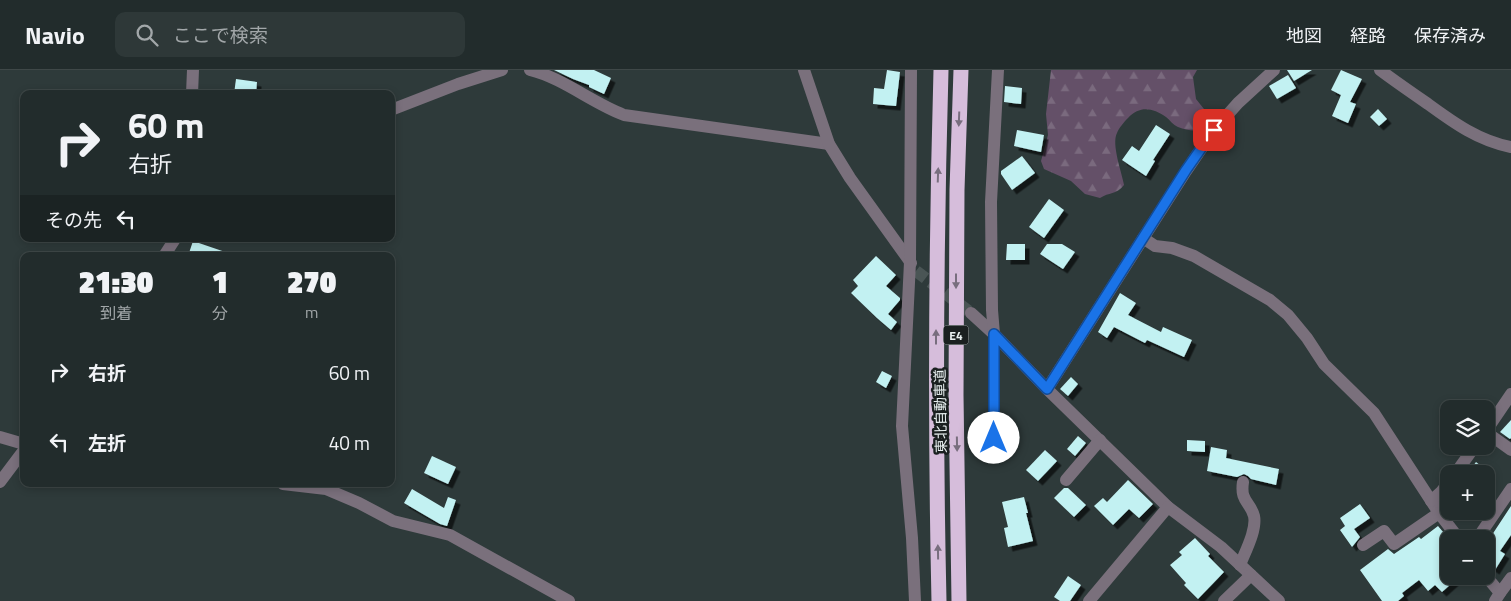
<!DOCTYPE html>
<html lang="ja">
<meta charset="utf-8">
<style>
body{margin:0;font-family:"Titillium Web","Noto Sans JP",sans-serif;background:#2e3838;color:#f1f3f6;height:100vh;display:flex;flex-direction:column;font-size:19px;white-space:nowrap}
*{box-sizing:border-box;margin:0}
p{font-size:16px;color:#a2a7a9}
.icon{flex:none;width:28px;height:28px;fill:none;stroke:currentColor;stroke-width:2;stroke-linecap:round;stroke-linejoin:round}
.map{position:relative;flex:1;overflow:hidden}
.side{position:absolute;left:20px;top:182px;width:375px;height:235px;display:flex;flex-direction:column;background:#222c2c;border-radius:10px;box-shadow:0 2px 8px #0003,0 0 0 1px #3f4848}
.side>*{flex:none}
.guide{position:absolute;left:20px;top:20px;width:375px;height:152px;border-radius:10px;box-shadow:0 2px 8px #0003,0 0 0 1px #3f4848;background:#222c2c;color:#f1f3f6;overflow:hidden}
.controls{position:absolute;left:1440px;top:330px;display:grid;gap:10px}
.controls a{display:grid;place-items:center;width:55px;height:55px;border-radius:10px;background:#222c2c;box-shadow:0 2px 8px #0003,0 0 0 1px #3f4848;font-size:25px}
.pin{position:absolute;display:grid;place-items:center;width:42px;height:42px;color:#fff;margin:-21px;border-radius:10px;box-shadow:0 2px 8px #0006}
.me{position:absolute;width:55px;margin:-28px;rotate:0deg;stroke-linejoin:round;filter:drop-shadow(0 0 4px #0008)}
.turn{display:flex;align-items:center;gap:18px;height:105px;padding:0 25px;font-size:22px}
.turn .icon{width:65px;height:65px;stroke-width:2.5}
.turn b{display:block;font-size:35px;line-height:42px}
.then{display:flex;align-items:center;height:48px;padding:0 25px;background:#0003;gap:10px;font-size:19px}
.eta{display:flex;justify-content:space-evenly;align-items:center;height:85px;text-align:center}
.eta b{font-size:30px;font-weight:800;line-height:35px}
ul{padding:0;list-style:none}
li{display:flex;align-items:center;gap:15px;height:70px;padding:0 25px}
li div{flex:1}
li b{display:block;font-size:19px}
li em{font-style:normal}
header{display:flex;align-items:center;gap:30px;box-sizing:border-box;height:70px;padding:0 25px;background:#222c2c;border-bottom:1px solid #3f4848}
header strong{font-size:24px}
nav{display:flex;gap:28px;margin-inline-start:auto;font-size:18px}
.search{width:350px;height:45px;background:#2e3838;display:flex;align-items:center;gap:12px;box-sizing:border-box;padding:0 18px;border-radius:10px;color:#a2a7a9;font-size:19px}
.map>svg:first-child{display:block}
.forest{fill:url(#forest-firs)}
.building{fill:#c2f1f2;filter:url(#shadow)}
.lines{fill:none;stroke-linecap:round;stroke-linejoin:round}
.minor-tunnel{stroke:#4a5555;stroke-width:12;stroke-dasharray:12 6;stroke-linecap:butt}
.minor{stroke:#7a707c;stroke-width:12}
.highway{stroke:#d6bddb;stroke-width:15}
.oneway{fill:#786e7e}
.route-casing{stroke:#114b97;stroke-width:12}
.route{stroke:#1a73e8;stroke-width:9}
.labels{text-anchor:middle;dominant-baseline:central;stroke-width:5;stroke-linejoin:round;paint-order:stroke}
.shield{fill:#1a2020;stroke:#abb2b2;stroke-width:1}
.shield-label{font-size:12px;font-weight:bold;fill:#e9f1f1}
.street-label{font-size:14px;fill:#e9f1f1;stroke:#1a2020}
</style>
<header>
<strong>Navio</strong>
<div class="search"><svg class="icon" aria-label="search" viewBox="0 0 24 24"><circle cx="10" cy="10" r="6"/><path d="M15 15l6 6"/></svg>ここで検索</div>
<nav><a>地図</a><a>経路</a><a>保存済み</a></nav>
</header>
<div class="map">
<svg width="1511" height="531" viewBox="0 0 1511 531">
<defs>
<pattern id="forest-firs" width="22" height="20" patternUnits="userSpaceOnUse" patternTransform="scale(1.25)"><rect width="22" height="20" fill="#645068"/><path d="M5 1l3.5 6h-7zM16 11l3.5 6h-7z" fill="#7a6a7e"/></pattern>
<filter id="shadow"><feDropShadow dx="4.5" dy="4.5" stdDeviation="0" flood-color="#0009"/></filter>
</defs>
<rect width="100%" height="100%" fill="#2e3a3a"/>
<!-- forest -->
<path class="forest" d="M1051,0H1197L1193,7L1196,29L1208,44L1210,51L1207,58C1197,62 1188,61 1178,57C1173,55 1170,50 1166,47C1153,38 1140,35 1128,48C1124,52 1119,58 1117,63C1111,74 1122,103 1124,115C1116,125 1109,122 1100,128L1085,124L1071,111L1044,99L1041,91L1048,65L1046,44Z"/>
<!-- building -->
<g class="building">
<polygon points="554,0 594,0 611,8 604,24 589,17 589,15 573,9"/>
<polygon points="887,0 900,2 896,36 873,34 874,18 884,19"/>
<polygon points="1287,0 1312,0 1294,11"/>
<polygon points="1341,0 1362,9 1350,32 1356,34 1348,53 1332,46 1341,25 1331,20"/>
<polygon points="1288,5 1296,18 1277,29 1269,16"/>
<polygon points="236,9 257,12 256,24 234,24"/>
<polygon points="1005,16 1022,18 1021,34 1004,32"/>
<polygon points="1378,39 1387,49 1379,56 1370,47"/>
<polygon points="1156,55 1170,64 1153,90 1155,91 1146,106 1122,90 1132,76 1139,81"/>
<polygon points="1017,60 1044,65 1041,82 1014,76"/>
<polygon points="1022,86 1035,103 1012,120 1001,104 1001,101"/>
<polygon points="1049,129 1064,140 1044,168 1029,157"/>
<polygon points="193,171 234,185 233,186 188,186"/>
<polygon points="1007,174 1025,174 1025,190 1006,190"/>
<polygon points="1047,174 1062,174 1075,182 1063,199 1040,184"/>
<polygon points="876,186 896,205 886,216 900,228 900,230 888,244 897,252 891,260 877,248 851,223 858,216 853,210"/>
<polygon points="1120,223 1136,233 1128,245 1161,262 1163,257 1192,270 1184,287 1147,270 1145,273 1114,257 1107,268 1098,262"/>
<polygon points="882,301 892,306 886,318 876,312"/>
<polygon points="1071,307 1078,314 1068,326 1060,319"/>
<polygon points="1511,350 1511,368 1510,369 1500,362"/>
<polygon points="1078,366 1086,373 1075,386 1067,379"/>
<polygon points="1187,370 1205,371 1205,382 1187,381"/>
<polygon points="1211,377 1227,380 1226,388 1279,399 1276,415 1251,409 1248,406 1244,404 1237,407 1207,401"/>
<polygon points="1045,380 1057,391 1038,411 1026,400"/>
<polygon points="432,386 456,397 448,414 424,403"/>
<polygon points="1476,392 1491,404 1467,404"/>
<polygon points="1128,410 1153,434 1139,448 1129,439 1113,455 1094,436 1103,428 1107,432"/>
<polygon points="1064,418 1068,418 1086,435 1074,447 1054,428"/>
<polygon points="412,419 444,438 448,427 456,430 447,456 440,454 404,433"/>
<polygon points="1024,427 1028,443 1026,443 1033,471 1008,477 1004,458 1008,457 1002,432"/>
<polygon points="1360,434 1370,448 1354,459 1360,467 1352,477 1340,460 1345,456 1340,448"/>
<polygon points="1511,436 1511,465 1500,481 1505,484 1495,500 1486,494 1486,474"/>
<polygon points="1438,456 1449,469 1449,506 1460,506 1442,522 1435,515 1428,521 1419,510 1402,523 1404,526 1398,531 1382,531 1360,500 1388,479 1394,484 1419,467 1421,469"/>
<polygon points="1195,468 1210,484 1208,486 1224,502 1198,529 1184,515 1186,513 1170,495 1182,485 1179,482"/>
<polygon points="1068,506 1081,515 1070,531 1060,531 1054,527"/>
</g>
<g class="lines">
<!-- minor-tunnel -->
<polyline class="minor-tunnel" points="916,201 971,243"/>
<!-- minor -->
<g class="minor">
<path d="M530,0C563,8 592,33 624,45L829,74"/>
<polyline points="804,0 829,74 850,108 911,193"/>
<polyline points="911,0 910,192 902,356 912,468 915,531"/>
<path d="M1380,0C1396,12 1412,23 1428,34C1454,53 1479,71 1511,77"/>
<polyline points="192,24 193,0"/>
<polyline points="391,40 458,14 502,0"/>
<polyline points="1143,168 1155,176 1172,178 1194,186 1270,230 1288,245 1307,268 1324,294 1374,343 1439,443 1459,469"/>
<polyline points="164,186 175,169"/>
<polyline points="971,243 994,264 1047,319 1168,437 1221,477 1279,531"/>
<polyline points="1047,319 1186,101 1214,60 1238,33 1274,0"/>
<polyline points="1486,361 1511,324"/>
<polyline points="1486,362 1511,380"/>
<polyline points="0,367 24,374"/>
<polyline points="994,368 994,264 992,240 991,132 998,0"/>
<polyline points="1455,404 1475,376"/>
<polyline points="1066,410 1100,370"/>
<polyline points="0,412 24,380"/>
<polyline points="283,414 326,419 359,433 393,451 450,465 569,531"/>
<polyline points="1431,431 1441,422 1449,412"/>
<polyline points="1477,469 1511,419"/>
<polyline points="1363,475 1384,461 1394,474 1439,443"/>
<path d="M1240,495C1245,482 1257,460 1254,446C1250,431 1240,432 1243,412"/>
<polyline points="1486,506 1500,523 1495,531"/>
<polyline points="1500,523 1511,508"/>
<polyline points="1089,531 1168,437"/>
<polyline points="1224,531 1251,505"/>
</g>
<!-- highway -->
<g class="highway">
<path d="M939,531C935,354 936,177 941,0"/>
<polyline points="959,531 956,325 957,120 961,0"/>
</g>
</g>
<!-- one-way arrows -->
<defs><path id="oneway-solid" d="M-6-.8H1V-3.2L6.5 0L1 3.2V.8H-6Z" transform="scale(1.25)"/></defs>
<g class="oneway">
<use href="#oneway-solid" transform="translate(959 49) rotate(92)"/>
<use href="#oneway-solid" transform="translate(938 105) rotate(-88)"/>
<use href="#oneway-solid" transform="translate(956 211) rotate(90)"/>
<use href="#oneway-solid" transform="translate(936 267) rotate(-90)"/>
<use href="#oneway-solid" transform="translate(957 374) rotate(89)"/>
<use href="#oneway-solid" transform="translate(938 482) rotate(-91)"/>
</g>
<g class="lines">
<defs>
<polyline id="route" points="994,368 994,264 1047,319 1186,100 1214,60"/>
</defs>
<!-- route casing -->
<use href="#route" class="route-casing"/>
<!-- route -->
<use href="#route" class="route"/>
</g>
<g class="labels">
<!-- shield labels -->
<rect class="shield" x="943.5" y="255.5" width="25" height="19" rx="4"/>
<g class="shield-label">
<text x="956" y="265">E4</text>
</g>
<!-- street labels -->
<g class="street-label">
<text transform="translate(940 341) rotate(-91)">東北自動車道</text>
</g>
</g>
</svg>
<div class="controls">
<a><svg class="icon" aria-label="layers" viewBox="0 0 24 24"><path d="M12 4l9 5-9 5-9-5zM3 14l9 5 9-5"/></svg></a>
<a>+</a>
<a>−</a>
</div>
<div class="pin" style="left:1214px;top:60px;background:#d93025"><svg class="icon" aria-label="arrive" viewBox="0 0 24 24"><path d="M6 21V4h12l-3 4 3 4H6"/></svg></div>
<svg class="me" style="left:994px;top:368px" viewBox="-20 -20 40 40"><circle r="19" fill="#fff"/><path d="M0-13L10 11 0 6-10 11z" fill="#1a73e8"/></svg>
<div class="guide">
<div class="turn"><svg class="icon" aria-label="right" viewBox="0 0 24 24"><path d="M7 20v-9h11M14 6l5 5-5 5"/></svg><div><b>60 m</b>右折</div></div>
<div class="then">その先<svg class="icon" aria-label="left" viewBox="0 0 24 24"><path d="M17 20v-9H6M10 6l-5 5 5 5"/></svg></div>
</div>
<section class="side">
<div class="eta">
<div><b>21:30</b><p>到着</p></div>
<div><b>1</b><p>分</p></div>
<div><b>270</b><p>m</p></div>
</div>
<ul>
<li><svg class="icon" aria-label="right" viewBox="0 0 24 24"><path d="M7 20v-9h11M14 6l5 5-5 5"/></svg><div><b>右折</b></div><em>60 m</em></li>
<li><svg class="icon" aria-label="left" viewBox="0 0 24 24"><path d="M17 20v-9H6M10 6l-5 5 5 5"/></svg><div><b>左折</b></div><em>40 m</em></li>
</ul>
</section>
</div>
